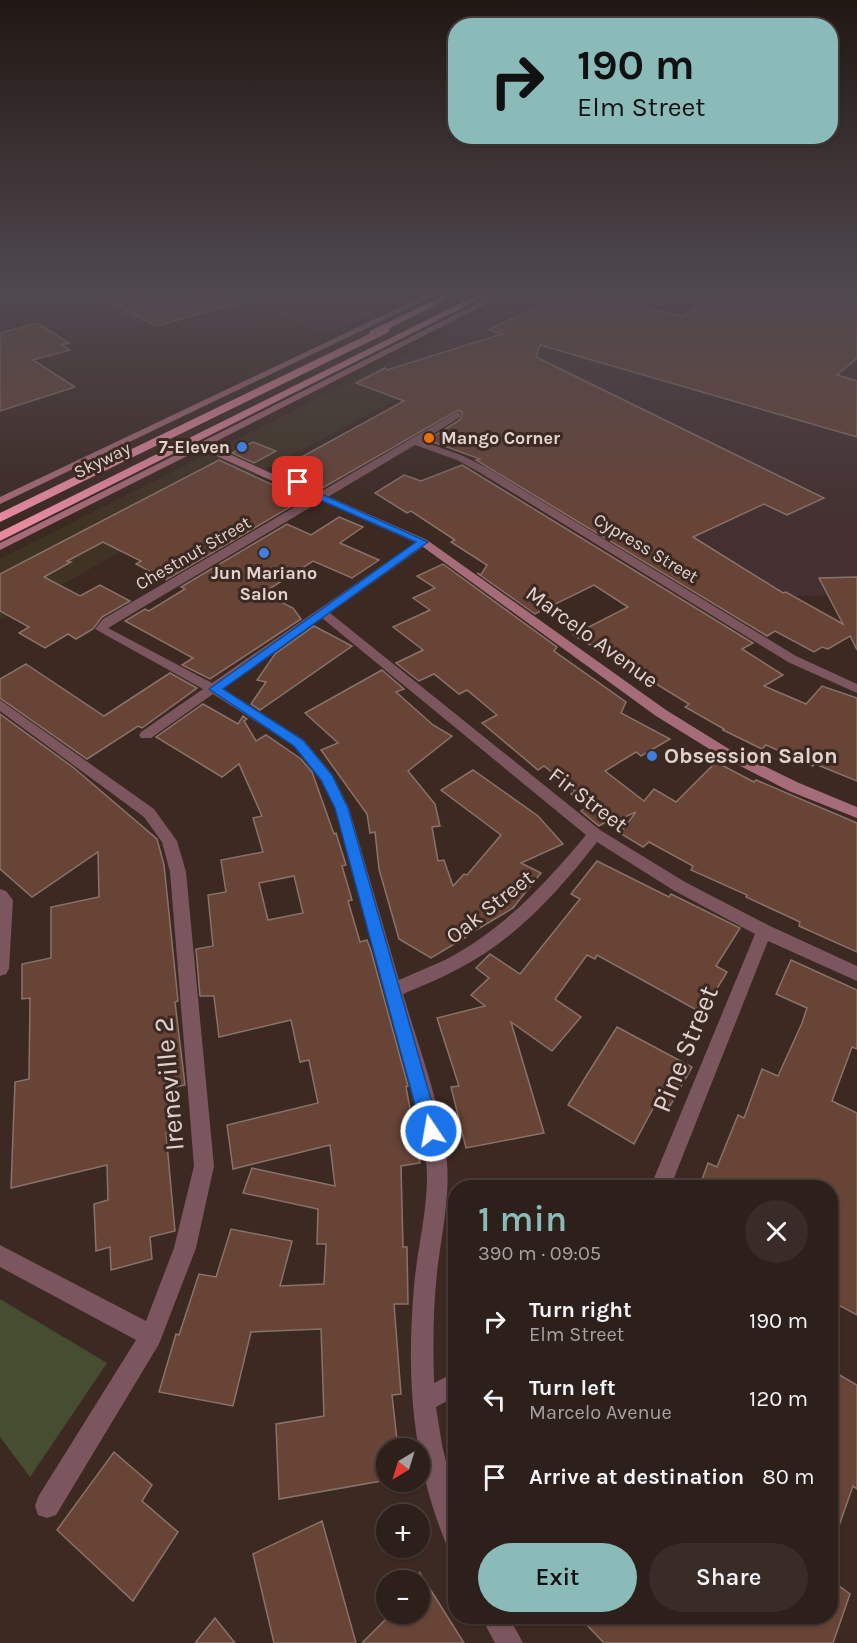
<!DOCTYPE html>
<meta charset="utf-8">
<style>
body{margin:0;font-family:Karla,sans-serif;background:#392c27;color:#f1f3f6;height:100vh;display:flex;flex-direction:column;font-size:22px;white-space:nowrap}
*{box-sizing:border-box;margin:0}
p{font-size:20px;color:#a7a2a2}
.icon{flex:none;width:33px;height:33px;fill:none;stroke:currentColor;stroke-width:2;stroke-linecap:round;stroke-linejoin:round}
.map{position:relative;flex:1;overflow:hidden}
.side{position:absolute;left:448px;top:1180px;width:390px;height:444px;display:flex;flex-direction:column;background:#2d1f1a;border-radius:24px;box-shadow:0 2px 4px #0004,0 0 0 2px #483d39}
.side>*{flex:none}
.guide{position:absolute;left:448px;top:18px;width:390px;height:126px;border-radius:24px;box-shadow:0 2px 4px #0004,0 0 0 2px #483d39;background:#8bbbb9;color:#111;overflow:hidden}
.needle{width:39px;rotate:218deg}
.fabs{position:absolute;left:376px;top:1438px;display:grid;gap:12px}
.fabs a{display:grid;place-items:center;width:54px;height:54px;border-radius:50%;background:#2d1f1a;box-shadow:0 2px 4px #0004,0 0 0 2px #483d39;font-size:30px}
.pin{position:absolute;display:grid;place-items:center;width:51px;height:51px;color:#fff;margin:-26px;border-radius:12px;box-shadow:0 3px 9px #0006}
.me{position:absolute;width:66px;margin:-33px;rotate:348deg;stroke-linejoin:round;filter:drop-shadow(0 0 4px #0008)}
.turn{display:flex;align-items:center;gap:21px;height:126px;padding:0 30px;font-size:27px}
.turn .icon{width:78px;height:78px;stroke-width:2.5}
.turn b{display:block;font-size:42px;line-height:51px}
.round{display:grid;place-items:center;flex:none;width:63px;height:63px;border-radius:32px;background:#392c27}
.overview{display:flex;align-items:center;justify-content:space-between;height:102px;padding:0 30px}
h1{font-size:36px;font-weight:600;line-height:45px;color:#8bbbb9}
.action{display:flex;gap:12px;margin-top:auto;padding:12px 30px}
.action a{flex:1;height:69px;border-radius:36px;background:#8bbbb9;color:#111;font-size:24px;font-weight:600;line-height:69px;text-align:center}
.action a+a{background:#392c27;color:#f1f3f6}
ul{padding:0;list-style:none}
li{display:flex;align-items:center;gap:18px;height:78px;padding:0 30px}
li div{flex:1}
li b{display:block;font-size:22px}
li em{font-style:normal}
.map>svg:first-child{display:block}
.commercial{fill:#3f3424}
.industrial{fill:#443030}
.green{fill:#474d30}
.building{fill:#684437;stroke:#89726a;stroke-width:1.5;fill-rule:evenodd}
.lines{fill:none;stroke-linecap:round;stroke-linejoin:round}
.street{fill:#7c565e;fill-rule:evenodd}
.secondary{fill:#a76c79;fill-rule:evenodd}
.highway{fill:#e78aa0;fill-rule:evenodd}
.route{fill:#1a73e8;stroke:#114b97;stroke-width:1.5}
.food-dot{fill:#e8710a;stroke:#3c2922;stroke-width:2}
.shop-dot{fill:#3f7fe0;stroke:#3c2922;stroke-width:2}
.labels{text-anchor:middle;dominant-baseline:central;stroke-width:6;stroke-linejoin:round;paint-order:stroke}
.far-poi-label{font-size:18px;font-weight:bold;fill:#e0d3cf;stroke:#3c2922;text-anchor:start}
.far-street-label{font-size:18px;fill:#e0d3cf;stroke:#3c2922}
.street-label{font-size:22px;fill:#e0d3cf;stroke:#3c2922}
.poi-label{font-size:22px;font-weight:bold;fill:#e0d3cf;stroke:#3c2922;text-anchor:start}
.near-street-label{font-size:27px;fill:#e0d3cf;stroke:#3c2922}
</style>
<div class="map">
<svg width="857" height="1643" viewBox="0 0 857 1643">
<rect width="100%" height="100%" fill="#3c2922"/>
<!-- commercial -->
<polygon class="commercial" points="386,364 423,385 243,482 0,620 0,559"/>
<!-- industrial -->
<g class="industrial">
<polygon points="80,294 413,294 327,334 246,303 146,329"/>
<polygon points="516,294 711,294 687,316 857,341 857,595 784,596 386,364"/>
</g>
<!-- green -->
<polygon class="green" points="0,1299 107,1363 30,1477 0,1437"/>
<!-- building -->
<g class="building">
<polygon points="94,294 150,294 158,301 188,294 250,294 251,299 157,326"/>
<polygon points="580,294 596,294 683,317 714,294 857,294 857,358 837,375 857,381 857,437 540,345 536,357 824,498 787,515 764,504 693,537 783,593 786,592 843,624 819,578 857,577 857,650 850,636 828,649 822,647 814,652 775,631 767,636 476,460 480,459 428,440 461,419 462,412 458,410 319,490 290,483 318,467 298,459 404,401 356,383 385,368 387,370 502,334 488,330 553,299 566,302"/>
<polygon points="37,323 69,343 62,345 70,350 33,360 75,387 0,411 0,333"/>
<polygon points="253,442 276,451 254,463 232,453"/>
<polygon points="219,460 273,485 275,489 293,496 307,497 166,580 136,564 141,561 103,542 67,561 71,562 44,577 80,596 100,585 130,601 102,617 93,629 76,639 68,634 45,648 19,633 29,627 0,611 0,574"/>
<polygon points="462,465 753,643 742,649 783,675 764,686 806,704 822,686 857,698 857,781 815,764 813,766 766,745 762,749 723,730 724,729 685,707 689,704 640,674 646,670 612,649 604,653 573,635 628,607 594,585 535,614 477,573 481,575 487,565 451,542 455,540 411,511 407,513 375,493 404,475 421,481"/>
<polygon points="339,517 363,527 340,543 379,560 352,578 313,561 263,593 293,608 301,619 210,679 182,665 193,658 125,621 145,609 149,611 185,589 181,587 287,524 311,535"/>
<polygon points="443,564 557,647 554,651 626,702 621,713 670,739 641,756 636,752 605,771 644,801 654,789 676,802 716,762 754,782 756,780 857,823 857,952 799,926 800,922 746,897 747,895 691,870 693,866 649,842 643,847 620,833 636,812 607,825 604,823 599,826 581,811 587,807 571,794 575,791 544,766 538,770 482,723 497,715 467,690 459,694 434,674 419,681 396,663 423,650 393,627 430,610 413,598 435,588 417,576"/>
<polygon points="314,626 352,646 260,710 251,704 266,682 257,680 275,654"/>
<polygon points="26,664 104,716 170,673 197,688 142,728 138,726 87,759 0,698 0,679"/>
<polygon points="382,670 404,689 396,692 433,725 452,736 408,771 435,804 440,826 432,827 438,861 444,860 453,886 464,874 467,875 501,835 441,790 473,770 538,816 563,844 521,863 541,873 513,908 478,929 462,935 466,937 431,958 399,939 379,869 375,832 370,833 367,814 321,750 338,743 305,713"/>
<path d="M203,704L238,724L243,716L247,719L244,721L256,741L266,735L301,759L312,772L334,834L336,833L346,865L342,866L352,900L348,901L360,942L367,940L371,951L408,1086L406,1087L420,1163L401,1166L403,1247H407L408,1304H394L401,1394L392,1395L398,1449H387V1480L279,1499L276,1424L324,1416L321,1329L251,1332L233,1406L159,1392L176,1334L179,1335L199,1274L216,1277L231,1229L292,1241L280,1286L324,1284L326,1244H317L318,1209L243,1193L252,1168L335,1186L330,1145L233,1169L227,1125L318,1103L309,1060L300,1062L291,1020L219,1037L214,996H200L196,949L213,946L208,895L226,892L221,860L263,852L253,818L262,816L239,764L222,777L156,737ZM294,876L303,913L268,920L259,883Z"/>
<polygon points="0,714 74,768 157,839 164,865 178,1001 175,1002 185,1085 171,1088 174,1131 166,1133 175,1231 150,1237 152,1259 111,1270 110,1247 96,1251 94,1204 108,1200 107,1165 11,1188 15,1082 29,1079 30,998 22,999 22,964 51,958 51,907 99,897 98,852 32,897 0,869"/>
<polygon points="597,861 669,897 671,894 740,928 716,966 727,972 702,1013 597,955 595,959 587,955 555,999 581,1017 552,1051 511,1022 544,1133 466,1148 451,1087 459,1086 437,1018 485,1006 471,995 489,978 476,968 490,954 520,974 580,899 571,894"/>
<polygon points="791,960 857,990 857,1049 852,1047 832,1101 857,1113 857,1315 831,1301 831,1188 699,1188 708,1163 717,1167 738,1115 744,1118 762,1069 778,1076 802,1023 807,1008 776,994"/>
<polygon points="617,1027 692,1067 670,1106 658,1099 634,1144 568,1105"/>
<polygon points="831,1370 857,1385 857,1489 853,1486 834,1540 831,1540"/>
<polygon points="114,1452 152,1485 142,1501 178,1532 133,1601 57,1530"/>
<polygon points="322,1521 356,1643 274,1643 253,1554"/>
<polygon points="420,1573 464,1643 362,1643 391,1614 420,1614"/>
<polygon points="831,1580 850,1594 833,1643 604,1643 579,1617 831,1617"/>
<polygon points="215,1618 235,1643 195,1643"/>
</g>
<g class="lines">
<!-- street -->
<g class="street">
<path d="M457,412L460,413V417L422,441L463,456L487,468L796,656L857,684V693L788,662L479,472L457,460L415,445L108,628L212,683L419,540H427V544L330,613L600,830L685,882L770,926L857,966V981L768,941L670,1188H650L755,934L673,890L597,842C558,892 515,940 458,969C440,979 421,986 403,994C418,1045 443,1111 447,1163C450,1200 441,1236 437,1273C433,1309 433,1346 434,1383L456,1372V1396L436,1407L442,1445L456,1503V1550L447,1546C412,1462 406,1377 414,1287C417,1250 427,1214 427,1177C427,1156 422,1135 418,1114L335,808L321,780L294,746L213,694L151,738H141L139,735L141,732L203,689L95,629L103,619ZM322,618L586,835C546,883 502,931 445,960C430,967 414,973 399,980L349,808L332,774L304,740L222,688Z"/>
<polygon points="0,700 154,809 177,841 186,872 214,1166 196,1248 159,1344 56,1515 47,1518 38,1515 35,1506 38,1497 136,1340 0,1267 0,1245 146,1321 174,1248 194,1166 170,872 162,842 144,817 0,711"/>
<polygon points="0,889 6,891 13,900 9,969 6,974 0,976"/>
<polygon points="481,1617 509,1617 523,1643 495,1643"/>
</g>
<!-- secondary -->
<g class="secondary">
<polygon points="428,294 438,294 0,504 0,497"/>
<polygon points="496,294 506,294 209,445 284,479 285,483 295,488 309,488 427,540 666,710 729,749 799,783 857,807 857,818 789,791 719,755 656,716 419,544 304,493 294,494 276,487 275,482 201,449 0,550 0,543"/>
</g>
<!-- highway -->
<g class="highway">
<polygon points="446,294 457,294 390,328 389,332 0,522 0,513 369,334 370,331"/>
<polygon points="479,294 490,294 0,541 0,532"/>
</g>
</g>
<!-- sky -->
<linearGradient id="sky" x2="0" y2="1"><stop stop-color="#211713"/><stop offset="0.56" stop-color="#50494f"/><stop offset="1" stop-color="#50494f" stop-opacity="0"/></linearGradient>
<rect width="857" height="524" fill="url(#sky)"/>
<!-- route -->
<polygon class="route" points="298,479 309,483 310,489 428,542 223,689 303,740 332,775 348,808 440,1131 437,1137 431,1140 425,1137 422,1131 335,808 321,780 294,746 209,689 416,542 302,492 301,487 293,482"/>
<!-- markers -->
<circle class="food-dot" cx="429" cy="438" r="6"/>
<g class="shop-dot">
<circle cx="242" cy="447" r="6"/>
<circle cx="264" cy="553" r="6"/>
<circle cx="652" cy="756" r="6"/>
</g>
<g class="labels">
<!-- far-poi labels -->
<g class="far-poi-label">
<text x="441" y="438">Mango Corner</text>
<text x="230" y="447" text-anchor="end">7-Eleven</text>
<text x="264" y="573" text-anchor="middle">Jun Mariano<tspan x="264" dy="21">Salon</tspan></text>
</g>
<!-- far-street labels -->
<g class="far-street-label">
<text transform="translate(102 460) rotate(-26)">Skyway</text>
<text transform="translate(646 548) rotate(31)">Cypress Street</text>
<text transform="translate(193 553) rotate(-30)">Chestnut Street</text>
</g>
<!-- street labels -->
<g class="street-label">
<text transform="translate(592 637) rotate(36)">Marcelo Avenue</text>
<text transform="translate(588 800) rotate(37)">Fir Street</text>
<text transform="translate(490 907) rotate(-38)">Oak Street</text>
</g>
<!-- poi labels -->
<g class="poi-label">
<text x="664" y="756">Obsession Salon</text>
</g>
<!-- near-street labels -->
<g class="near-street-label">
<text transform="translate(685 1049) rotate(-68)">Pine Street</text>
<text transform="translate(169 1084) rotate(-95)">Ireneville 2</text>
</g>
</g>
</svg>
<div class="fabs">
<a><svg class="needle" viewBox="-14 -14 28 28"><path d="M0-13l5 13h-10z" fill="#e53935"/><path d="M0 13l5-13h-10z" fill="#a7a2a2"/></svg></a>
<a>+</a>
<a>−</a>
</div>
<div class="pin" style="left:298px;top:482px;background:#d93025"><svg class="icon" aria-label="arrive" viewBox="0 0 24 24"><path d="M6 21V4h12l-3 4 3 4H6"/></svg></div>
<svg class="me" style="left:431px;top:1131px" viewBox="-20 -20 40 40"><circle r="17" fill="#1a73e8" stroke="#fff" stroke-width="3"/><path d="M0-11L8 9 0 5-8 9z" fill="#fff"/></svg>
<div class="guide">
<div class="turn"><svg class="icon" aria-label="right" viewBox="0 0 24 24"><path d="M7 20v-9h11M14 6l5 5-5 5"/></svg><div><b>190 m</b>Elm Street</div></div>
</div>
<section class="side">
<div class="overview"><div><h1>1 min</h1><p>390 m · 09:05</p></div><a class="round"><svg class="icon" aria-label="close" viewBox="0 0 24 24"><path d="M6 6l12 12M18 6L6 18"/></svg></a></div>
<ul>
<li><svg class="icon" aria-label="right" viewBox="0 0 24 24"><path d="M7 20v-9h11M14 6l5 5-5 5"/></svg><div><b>Turn right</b><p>Elm Street</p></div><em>190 m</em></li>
<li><svg class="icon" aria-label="left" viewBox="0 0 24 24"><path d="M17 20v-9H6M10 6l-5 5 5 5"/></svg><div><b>Turn left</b><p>Marcelo Avenue</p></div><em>120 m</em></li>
<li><svg class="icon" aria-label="arrive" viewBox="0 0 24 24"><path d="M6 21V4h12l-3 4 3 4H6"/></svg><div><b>Arrive at destination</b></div><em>80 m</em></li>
</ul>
<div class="action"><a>Exit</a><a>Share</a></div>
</section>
</div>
